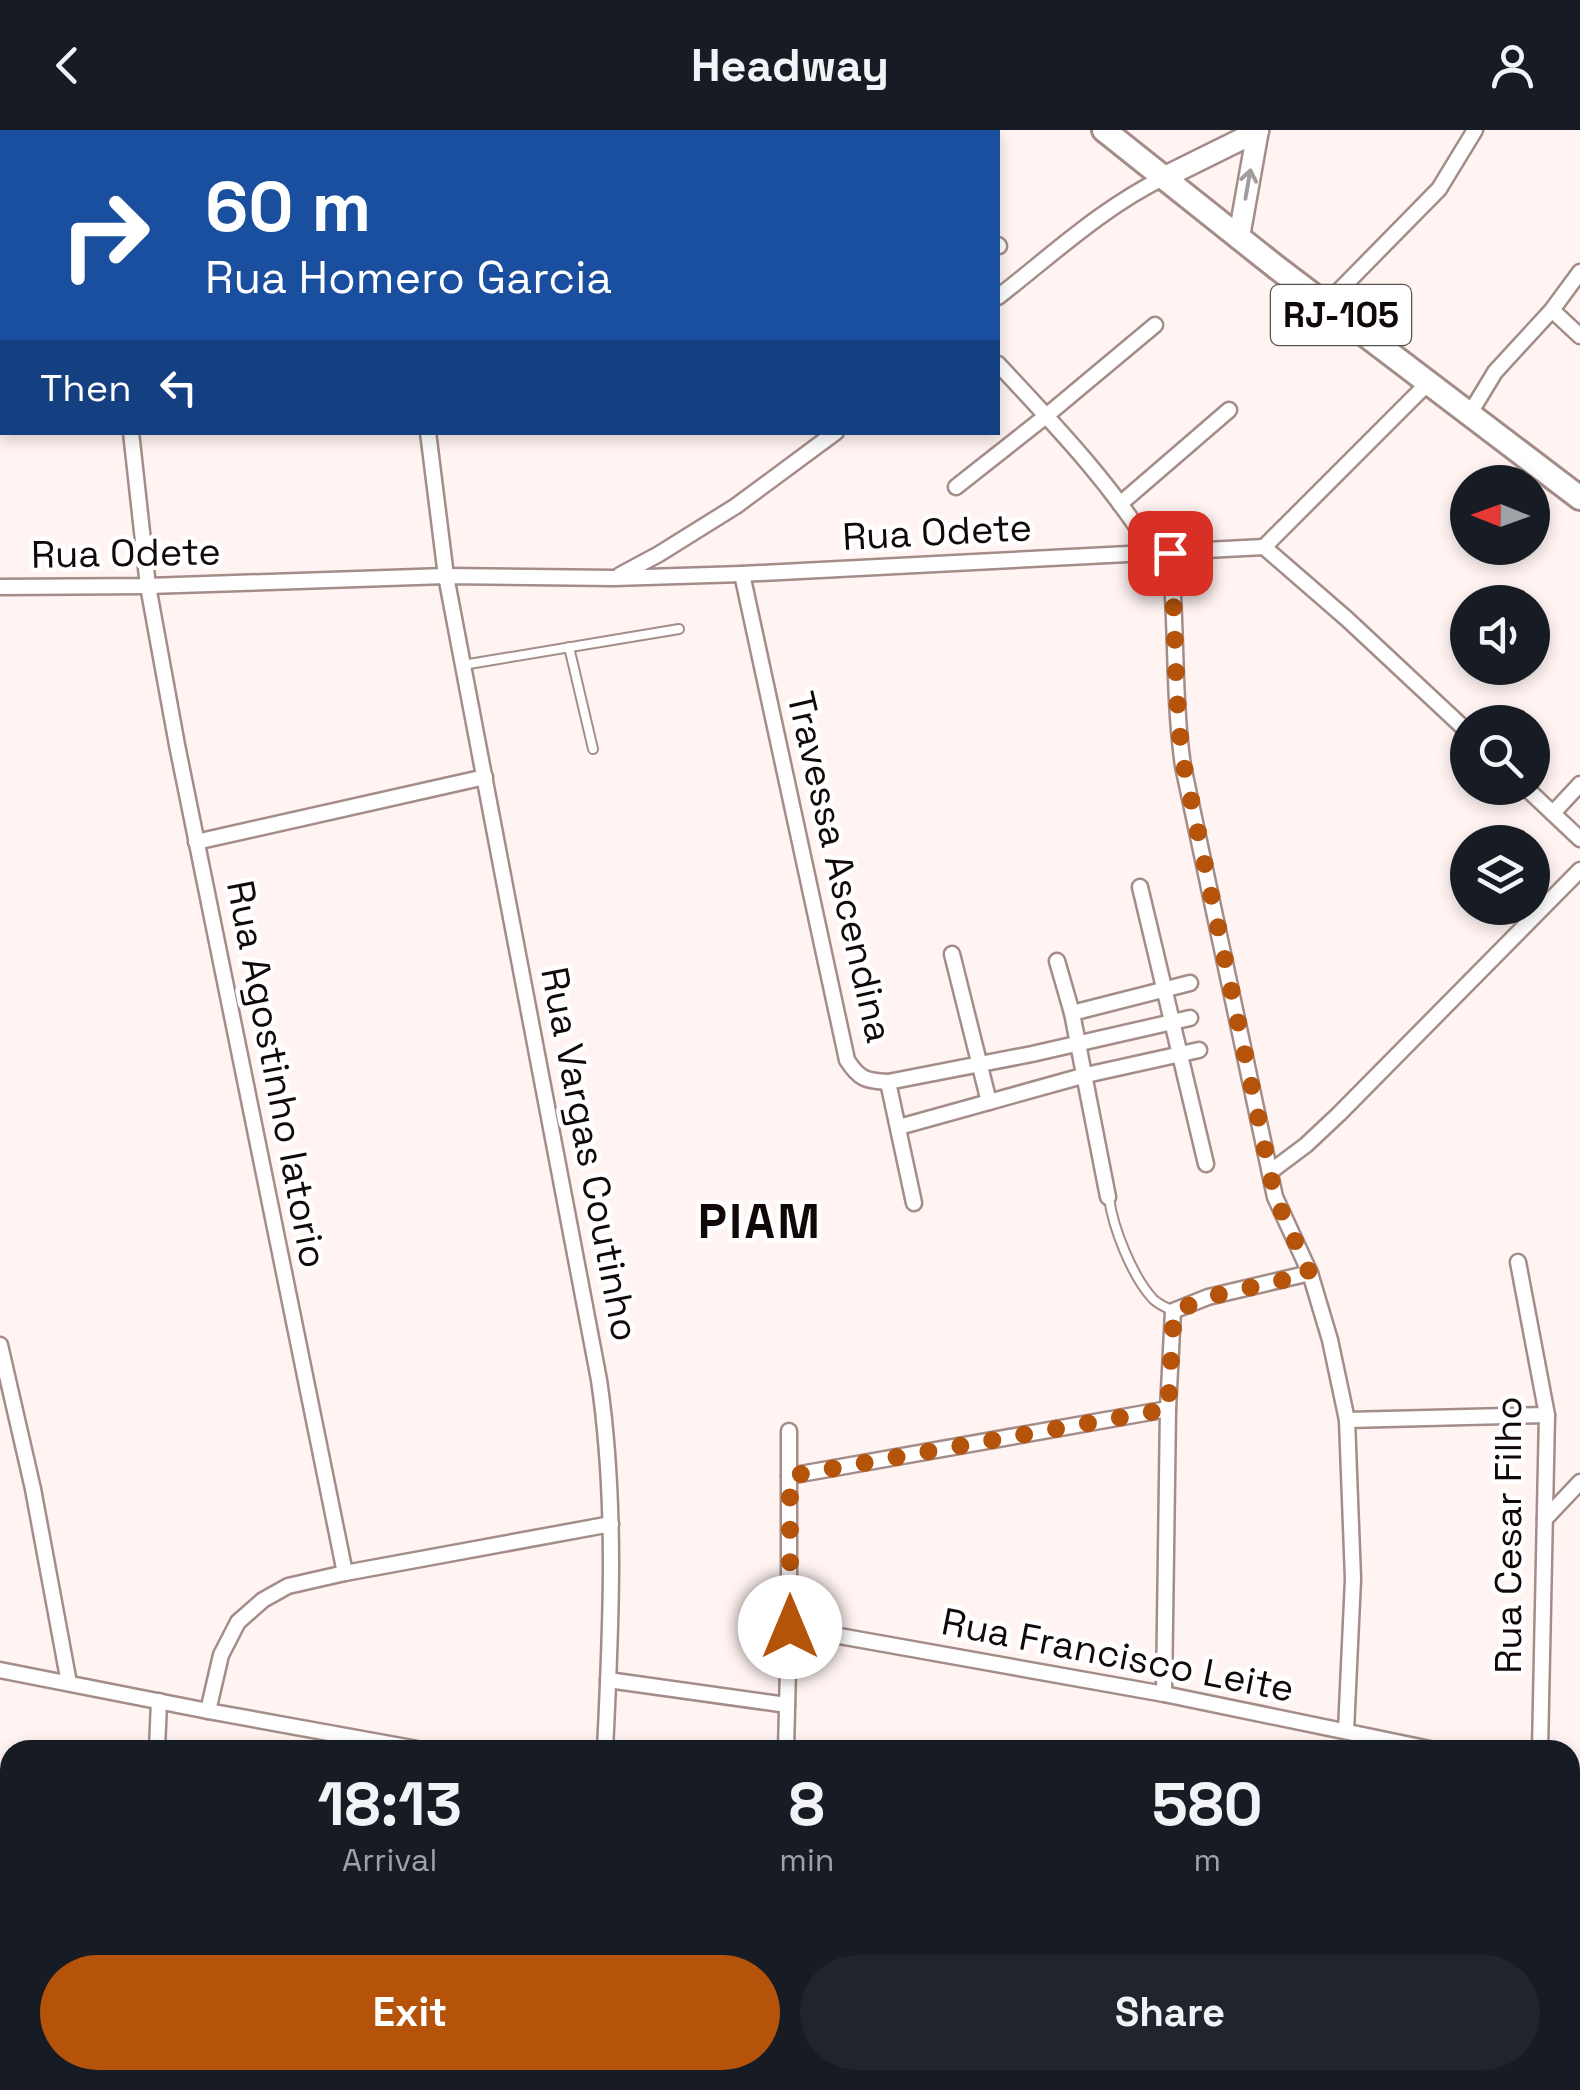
<!DOCTYPE html>
<style>
body{margin:0;font-family:"Space Grotesk",sans-serif;background:#20242c;color:#f1f3f6;height:100vh;display:flex;flex-direction:column;font-size:38px;white-space:nowrap}
*{box-sizing:border-box;margin:0}
p{font-size:32px;color:#9ea1a6}
.icon{flex:none;width:55px;height:55px;fill:none;stroke:currentColor;stroke-width:2;stroke-linecap:round;stroke-linejoin:round}
.map{position:relative;flex:1;overflow:hidden}
.drawer{position:absolute;left:0px;top:1610px;width:1580px;height:350px;display:flex;flex-direction:column;background:#171b24;border-radius:30px 30px 0 0;box-shadow:0 5px 15px #0003}
.drawer>*{flex:none}
.banner{position:absolute;left:0px;top:0px;width:1000px;height:305px;box-shadow:0 5px 15px #0003;background:#1a4fa0;color:#fff;overflow:hidden}
.needle{width:65px;rotate:271deg}
.buttons{position:absolute;left:1450px;top:335px;display:grid;gap:20px}
.buttons a{display:grid;place-items:center;width:100px;height:100px;border-radius:50%;background:#171b24;box-shadow:0 5px 15px #0003;font-size:50px}
.pin{position:absolute;display:grid;place-items:center;width:85px;height:85px;color:#fff;margin:-42px;border-radius:20px;box-shadow:0 5px 15px #0006}
.me{position:absolute;width:110px;margin:-55px;rotate:0deg;stroke-linejoin:round;filter:drop-shadow(0 0 8px #0008)}
.turn{display:flex;align-items:center;gap:35px;height:210px;padding:0 40px;font-size:45px}
.turn .icon{width:130px;height:130px;stroke-width:2.5}
.turn b{display:block;font-size:70px;line-height:85px}
.then{display:flex;align-items:center;height:95px;padding:0 40px;background:#0003;gap:20px;font-size:38px}
.eta{display:flex;justify-content:space-evenly;align-items:center;height:170px;text-align:center}
.eta b{font-size:60px;font-weight:800;line-height:70px}
.action{display:flex;gap:20px;margin-top:auto;padding:20px 40px}
.action a{flex:1;height:115px;border-radius:60px;background:#b45309;color:#fff;font-size:40px;font-weight:800;line-height:115px;text-align:center}
.action a+a{background:#20242c;color:#f1f3f6}
header{display:flex;justify-content:space-between;align-items:center;height:130px;padding:0 40px;background:#171b24;font-size:45px;font-weight:800}
.map>svg:first-child{display:block}
.lines{fill:none;stroke-linecap:round;stroke-linejoin:round}
.service-casing{stroke:#a48d88;stroke-width:12}
.minor-casing{stroke:#a48d88;stroke-width:19}
.secondary-casing{stroke:#a48d88;stroke-width:25}
.primary-casing{stroke:#a48d88;stroke-width:28}
.service{stroke:#fff;stroke-width:8}
.minor{stroke:#fff;stroke-width:14}
.secondary{stroke:#fff;stroke-width:20}
.primary{stroke:#fff;stroke-width:22}
.oneway{stroke:#a09d9c}
.route{stroke:#b45309;stroke-width:18;stroke-dasharray:0 32.4}
.labels{text-anchor:middle;dominant-baseline:central;stroke-width:9;stroke-linejoin:round;paint-order:stroke}
.shield{fill:#fff;stroke:#585352;stroke-width:2.5}
.shield-label{font-size:35px;font-weight:bold;fill:#110908}
.street-label{font-size:38px;fill:#110908;stroke:#fff}
.district-label{font-size:48px;font-weight:bold;letter-spacing:2.5px;fill:#110908;stroke:#fff}
</style>
<header><svg class="icon" aria-label="back" viewBox="0 0 24 24"><path d="M15 5l-7 7 7 7"/></svg>Headway<svg class="icon" aria-label="person" viewBox="0 0 24 24"><circle cx="12" cy="8" r="4"/><path d="M4 21q1-7 8-7t8 7"/></svg></header>
<div class="map">
<svg width="1580" height="1960" viewBox="0 0 1580 1960">
<rect width="100%" height="100%" fill="#fff4f2"/>
<g class="lines">
<defs>
<g id="service">
<polyline points="569,517 593,619"/>
<polyline points="463,535 679,499"/>
<path d="M1109,1068C1113,1098 1132,1146 1153,1169C1158,1174 1167,1178 1173,1181"/>
</g>
<g id="minor">
<polyline points="615,0 615,2"/>
<polyline points="848,0 851,2"/>
<polyline points="49,2 149,2"/>
<polyline points="0,3 2,3"/>
<polyline points="0,85 2,85"/>
<polyline points="998,115 999,116"/>
<path d="M998,167C1052,125 1103,77 1165,47"/>
<polyline points="1327,173 1439,59 1475,0"/>
<polyline points="1552,180 1580,206"/>
<path d="M998,234C1053,293 1112,354 1154,424"/>
<polyline points="0,254 2,255"/>
<polyline points="1469,285 1495,242 1552,180 1580,142"/>
<polyline points="131,302 148,456 177,615 345,1443"/>
<path d="M428,302L446,446L599,1250C617,1372 611,1497 605,1620"/>
<polyline points="956,357 1046,286 1155,195"/>
<polyline points="1120,374 1229,280"/>
<polyline points="1264,417 1347,489 1468,602"/>
<polyline points="1264,417 1428,253"/>
<path d="M1170,423C1177,494 1173,566 1183,636L1275,1067L1310,1143L1330,1210L1347,1290L1353,1449L1346,1601"/>
<path d="M742,444L847,930C859,949 866,951 888,952L1032,924L1190,888"/>
<polyline points="620,445 659,424 736,376 836,302"/>
<polyline points="0,457 148,456 446,446 614,448 742,444 1264,417"/>
<polyline points="1526,658 1580,709"/>
<polyline points="1553,683 1580,654"/>
<polyline points="196,712 485,647"/>
<polyline points="1140,757 1206,1034"/>
<polyline points="952,824 989,972"/>
<polyline points="1057,831 1072,883 1108,1067"/>
<polyline points="1072,883 1190,853"/>
<polyline points="888,952 914,1073"/>
<polyline points="899,997 1086,945 1199,920"/>
<polyline points="1270,1042 1306,1015 1339,984 1580,740"/>
<polyline points="1518,1132 1547,1285 1540,1620"/>
<polyline points="0,1215 33,1359 69,1553"/>
<polyline points="1347,1290 1547,1285"/>
<polyline points="789,1346 1168,1279"/>
<polyline points="1545,1389 1580,1352"/>
<polyline points="789,1497 1164,1564 1435,1620"/>
<polyline points="0,1540 208,1581 423,1620"/>
<polyline points="608,1550 787,1575"/>
<polyline points="1164,1564 1168,1279 1173,1181 1208,1167 1310,1143"/>
<polyline points="208,1581 221,1525 238,1492 263,1470 288,1456 345,1443 611,1394"/>
<polyline points="157,1620 159,1571"/>
<polyline points="786,1620 789,1497 789,1301"/>
<polyline points="1570,1648 1580,1650"/>
<polyline points="0,1652 10,1653"/>
<polyline points="0,1790 10,1792"/>
<polyline points="1570,1831 1580,1832"/>
<polyline points="1570,1948 1580,1950"/>
<polyline points="177,1950 221,1960"/>
<polyline points="928,1950 928,1960"/>
<polyline points="0,1953 43,1960"/>
<polyline points="134,1960 136,1950"/>
<polyline points="415,1960 415,1950"/>
<polyline points="524,1960 525,1950"/>
<polyline points="668,1960 668,1950"/>
<polyline points="1125,1960 1125,1950"/>
</g>
<g id="secondary">
<polyline points="1165,47 1258,1"/>
<polyline points="1239,107 1258,0"/>
</g>
<polyline id="primary" points="1104,0 1276,137 1580,368"/>
</defs>
<!-- service casing -->
<use href="#service" class="service-casing"/>
<!-- minor casing -->
<use href="#minor" class="minor-casing"/>
<!-- secondary casing -->
<use href="#secondary" class="secondary-casing"/>
<!-- primary casing -->
<use href="#primary" class="primary-casing"/>
<!-- service -->
<use href="#service" class="service"/>
<!-- minor -->
<use href="#minor" class="minor"/>
<!-- secondary -->
<use href="#secondary" class="secondary"/>
<!-- primary -->
<use href="#primary" class="primary"/>
</g>
<!-- one-way arrows -->
<defs><path id="oneway-shaft" d="M-6 0H5M1.5-3L5.5 0L1.5 3" fill="none" stroke-width="1.6" stroke-linecap="round" stroke-linejoin="round" transform="scale(2.5)"/></defs>
<use class="oneway" href="#oneway-shaft" transform="translate(1248 54) rotate(-80)"/>
<g class="lines">
<!-- route -->
<path class="route" d="M790,1497V1346L1168,1279L1174,1182L1208,1167L1310,1144L1275,1067L1184,636C1173,566 1177,494 1170,423"/>
</g>
<g class="labels">
<!-- shield labels -->
<rect class="shield" x="1271" y="155" width="140" height="60" rx="8"/>
<g class="shield-label">
<text x="1341" y="185">RJ-105</text>
</g>
<!-- street labels -->
<g class="street-label">
<text transform="translate(937 402) rotate(-3)">Rua Odete</text>
<text transform="translate(126 423) rotate(-1)">Rua Odete</text>
<text transform="translate(840 737) rotate(77)">Travessa Ascendina</text>
<text transform="translate(277 944) rotate(79)">Rua Agostinho Iatorio</text>
<text transform="translate(590 1024) rotate(79)">Rua Vargas Coutinho</text>
<text transform="translate(1508 1405) rotate(-90)">Rua Cesar Filho</text>
<text transform="translate(1118 1525) rotate(11)">Rua Francisco Leite</text>
</g>
<!-- district labels -->
<g class="district-label">
<text x="760" y="1091">PIAM</text>
</g>
</g>
</svg>
<div class="buttons">
<a><svg class="needle" viewBox="-14 -14 28 28"><path d="M0-13l5 13h-10z" fill="#e53935"/><path d="M0 13l5-13h-10z" fill="#9ea1a6"/></svg></a>
<a><svg class="icon" aria-label="sound" viewBox="0 0 24 24"><path d="M4 9h4l5-4v14l-5-4H4zM17 9q2 3 0 6"/></svg></a>
<a><svg class="icon" aria-label="search" viewBox="0 0 24 24"><circle cx="10" cy="10" r="6"/><path d="M15 15l6 6"/></svg></a>
<a><svg class="icon" aria-label="layers" viewBox="0 0 24 24"><path d="M12 4l9 5-9 5-9-5zM3 14l9 5 9-5"/></svg></a>
</div>
<div class="pin" style="left:1170px;top:423px;background:#d93025"><svg class="icon" aria-label="arrive" viewBox="0 0 24 24"><path d="M6 21V4h12l-3 4 3 4H6"/></svg></div>
<svg class="me" style="left:790px;top:1497px" viewBox="-20 -20 40 40"><circle r="19" fill="#fff"/><path d="M0-13L10 11 0 6-10 11z" fill="#b45309"/></svg>
<div class="banner">
<div class="turn"><svg class="icon" aria-label="right" viewBox="0 0 24 24"><path d="M7 20v-9h11M14 6l5 5-5 5"/></svg><div><b>60 m</b>Rua Homero Garcia</div></div>
<div class="then">Then<svg class="icon" aria-label="left" viewBox="0 0 24 24"><path d="M17 20v-9H6M10 6l-5 5 5 5"/></svg></div>
</div>
<section class="drawer">
<div class="eta">
<div><b>18:13</b><p>Arrival</p></div>
<div><b>8</b><p>min</p></div>
<div><b>580</b><p>m</p></div>
</div>
<div class="action"><a>Exit</a><a>Share</a></div>
</section>
</div>
